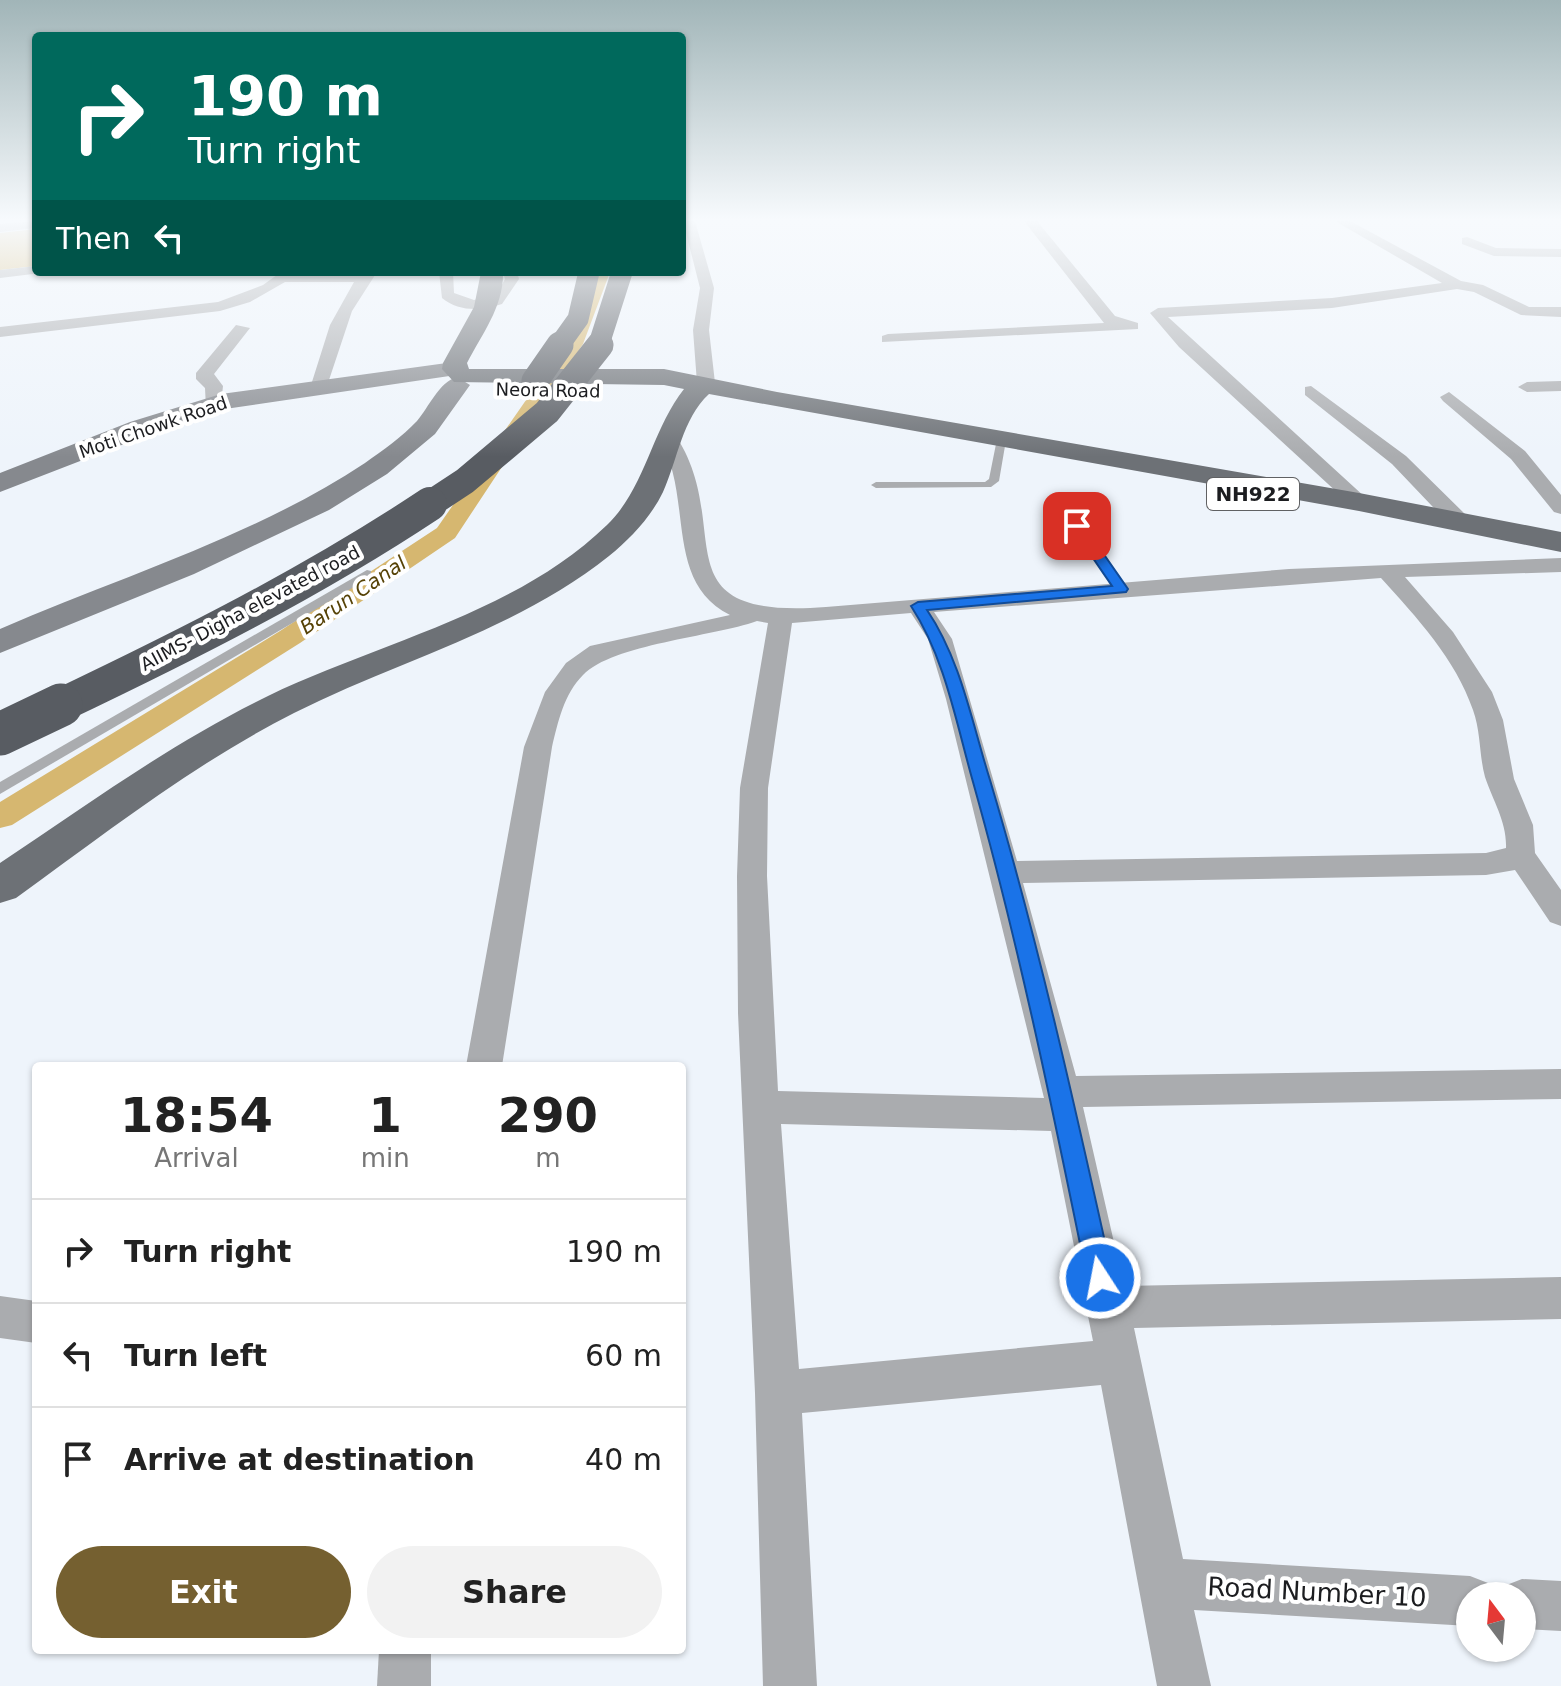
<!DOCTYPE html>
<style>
body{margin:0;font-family:"DejaVu Sans",sans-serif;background:#f2f2f2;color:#222;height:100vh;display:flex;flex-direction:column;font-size:30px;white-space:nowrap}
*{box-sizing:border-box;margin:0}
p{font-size:26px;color:#767676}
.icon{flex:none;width:44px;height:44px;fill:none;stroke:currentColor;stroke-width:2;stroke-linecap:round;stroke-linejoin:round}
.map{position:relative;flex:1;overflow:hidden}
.details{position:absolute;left:32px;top:1062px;width:654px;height:592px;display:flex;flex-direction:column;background:#fff;border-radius:8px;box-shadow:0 2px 6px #0004}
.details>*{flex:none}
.hud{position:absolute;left:32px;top:32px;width:654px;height:244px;border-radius:8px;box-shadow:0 2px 6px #0004;background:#00695c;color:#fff;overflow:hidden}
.needle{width:52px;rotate:344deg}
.controls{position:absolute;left:1456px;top:1582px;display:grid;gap:16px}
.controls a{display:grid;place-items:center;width:80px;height:80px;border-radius:50%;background:#fff;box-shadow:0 2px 6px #0004;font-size:40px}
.pin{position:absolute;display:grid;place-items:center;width:68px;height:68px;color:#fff;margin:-34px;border-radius:16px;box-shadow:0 4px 12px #0006}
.me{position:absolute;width:88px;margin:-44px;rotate:349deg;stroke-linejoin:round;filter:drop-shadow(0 0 6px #0008)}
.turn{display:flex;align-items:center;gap:28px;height:168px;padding:0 24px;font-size:36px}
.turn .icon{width:104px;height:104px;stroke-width:2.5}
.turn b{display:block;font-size:56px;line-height:68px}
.then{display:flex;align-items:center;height:76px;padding:0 24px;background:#0003;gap:16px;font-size:30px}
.eta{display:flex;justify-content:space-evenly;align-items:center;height:136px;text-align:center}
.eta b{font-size:48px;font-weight:700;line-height:56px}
.primary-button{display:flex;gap:16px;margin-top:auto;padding:16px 24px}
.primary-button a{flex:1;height:92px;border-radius:48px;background:#756030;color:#fff;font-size:32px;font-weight:700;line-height:92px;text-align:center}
.primary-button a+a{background:#f2f2f2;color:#222}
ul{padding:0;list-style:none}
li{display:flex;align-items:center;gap:24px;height:104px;padding:0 24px;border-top:2px solid #e0e0e0}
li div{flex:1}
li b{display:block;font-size:30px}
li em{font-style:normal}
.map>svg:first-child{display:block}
.water{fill:#d6b770}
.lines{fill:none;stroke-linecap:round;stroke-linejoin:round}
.canal{fill:#d6b770;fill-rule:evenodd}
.lane{fill:#aaacaf;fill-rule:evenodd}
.street{fill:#aaacaf;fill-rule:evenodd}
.secondary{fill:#86898e;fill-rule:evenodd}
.primary{fill:#6d7176;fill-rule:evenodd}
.highway-bridge-far3{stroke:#585c62;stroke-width:21}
.highway-bridge-far2{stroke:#585c62;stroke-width:27}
.highway-bridge-far1{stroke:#585c62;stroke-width:34}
.highway-bridge{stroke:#585c62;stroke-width:43}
.route{fill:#1a73e8;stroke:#114b97;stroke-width:2}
.labels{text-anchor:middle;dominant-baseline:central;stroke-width:8;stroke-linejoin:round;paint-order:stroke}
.far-street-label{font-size:18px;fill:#1c1d20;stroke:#fff}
.shield{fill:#fff;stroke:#606163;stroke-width:2}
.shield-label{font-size:20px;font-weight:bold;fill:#1c1d20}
.far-water-label{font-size:20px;font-style:italic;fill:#564206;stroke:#fff}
.near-street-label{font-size:26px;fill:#1c1d20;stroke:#fff}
</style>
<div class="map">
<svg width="1561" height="1686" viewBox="0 0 1561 1686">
<rect width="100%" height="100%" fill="#eef4fb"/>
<!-- water -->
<polygon class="water" points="36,229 36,266 0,270 0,233"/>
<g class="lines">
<!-- canal -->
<polygon class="canal" points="594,272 610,272 583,344 455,538 300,643 12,825 0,828 0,802 280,631 437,528 565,344"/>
<!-- lane -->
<g class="lane">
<polygon points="996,444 1005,446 999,481 991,487 876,488 871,485 876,482 985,482 989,479"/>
<polygon points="1057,500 1065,500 1127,589 1125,592 1117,592 1055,502"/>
<polygon points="367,570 371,571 371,577 0,794 0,782"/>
</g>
<!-- street -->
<g class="street">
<polygon points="36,221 36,228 0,232 0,224"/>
<polygon points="683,221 695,221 714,288 709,330 715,383 706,388 697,383 693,330 700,288"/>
<polygon points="1024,221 1037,221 1115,316 1138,323 1138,329 882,342 882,336 888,334 1104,323"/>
<polygon points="1335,221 1350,221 1461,281 1483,285 1529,307 1561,307 1561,317 1521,315 1474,292 1457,289 1332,308 1168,317 1366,498 1369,502 1359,508 1352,506 1179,347 1150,313 1158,308 1332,298 1442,283"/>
<polygon points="1467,237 1496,248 1561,249 1561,257 1494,256 1462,244 1462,238"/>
<polygon points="36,266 36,272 41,273 0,278 0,270"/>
<polygon points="281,272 377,272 352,311 326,389 314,389 311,385 330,325 354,282 285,282 250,302 220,311 0,337 0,327 218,302 263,285"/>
<path d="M439,272H453L454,293L474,300L497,294L505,279L503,272H517L519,279L502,304C482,311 459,312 442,298Z"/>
<polygon points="236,325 250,328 214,374 223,386 221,404 212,409 206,408 205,388 196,379 196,373"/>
<polygon points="1561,381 1561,391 1527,392 1518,387 1527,382"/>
<polygon points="1311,386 1406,456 1468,517 1471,522 1468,527 1452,527 1392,464 1305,395 1305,387"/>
<polygon points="1449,392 1525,451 1561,495 1561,514 1554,512 1511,459 1443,401 1440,397"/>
<path d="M667,431L674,433C738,527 653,620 826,607L1289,569L1561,558V572L1405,577L1453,632L1492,692L1503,720L1514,779L1533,825L1535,853L1561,890V926L1550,922L1515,870L1486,875L1023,883L1076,1076L1561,1069V1099L1083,1107L1124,1286L1561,1277V1319L1134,1328L1183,1559L1470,1576L1488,1583L1493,1596H1470V1626L1194,1610L1211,1686H1157L1101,1385L802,1413L817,1686H763L755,1393L738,1013L737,876L740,788L768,623L757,621C712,637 613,644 583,675C564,694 558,722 552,747L502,1066H466L524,747L545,692L566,663L590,646L730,615C662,581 695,494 658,437ZM1381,578C1417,618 1455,658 1473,710C1481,732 1479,755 1485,777C1493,801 1507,822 1506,848L1486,853L1017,861L952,639L934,612ZM911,613L928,639L946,699L1044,1098L778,1091L767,876L768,788L792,623ZM781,1124L1051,1131L1093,1341L799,1369Z"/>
<polygon points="0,1296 36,1301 36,1343 0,1338"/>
<polygon points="1522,1579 1561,1581 1561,1631 1522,1629 1522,1596 1500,1596 1504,1586"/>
<polygon points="379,1650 431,1650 431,1686 377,1686"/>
</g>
<!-- secondary -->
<g class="secondary">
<polygon points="454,362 466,369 463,374 225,409 150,434 0,492 0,473 130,422 221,394"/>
<path d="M457,377L470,385L435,434L387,474L329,510L194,574L0,653V629C122,576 253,537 365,463C382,451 403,436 417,421C429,407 439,382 457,377Z"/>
</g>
<!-- primary -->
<path class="primary" d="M481,272H503C504,306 482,334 467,363L469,369H664L777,392L1359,493L1561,532V552L1359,511L709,394C682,419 678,459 663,492C651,517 630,539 609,556C515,631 399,660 294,713C195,763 106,833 16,898L0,903V863C87,805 173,742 268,696C380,642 515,614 607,525C646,487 651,431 684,389L664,385L454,382L442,369L443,363L474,307Z"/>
<!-- highway-bridge-far3 -->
<g class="highway-bridge-far3">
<polyline points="558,347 578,319 589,272"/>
<polyline points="598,347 622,272"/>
</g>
<!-- highway-bridge-far2 -->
<g class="highway-bridge-far2">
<polyline points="535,381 560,345"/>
<polyline points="427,506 465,481 547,412 600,345"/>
</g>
<!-- highway-bridge-far1 -->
<path class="highway-bridge-far1" d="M57,707C185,646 311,583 430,504"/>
<!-- highway-bridge -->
<polyline class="highway-bridge" points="0,734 61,705"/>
</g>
<!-- sky -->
<linearGradient id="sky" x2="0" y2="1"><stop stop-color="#a1b5b8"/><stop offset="0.48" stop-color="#f7fafd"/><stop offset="1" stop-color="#f7fafd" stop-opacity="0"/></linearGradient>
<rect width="1561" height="457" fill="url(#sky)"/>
<!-- route -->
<path class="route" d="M1073,523H1082L1128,589L1126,592L927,610C961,660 972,723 990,780C1039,944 1076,1111 1113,1278L1109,1287L1100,1290L1091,1287L1087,1278C1053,1111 1019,945 973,782C956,722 945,658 911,606L918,602L1112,586L1071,526Z"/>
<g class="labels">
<!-- far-street labels -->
<g class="far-street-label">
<text transform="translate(548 390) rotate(1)">Neora Road</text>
<text transform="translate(153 427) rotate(-19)">Moti Chowk Road</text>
<text transform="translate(250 608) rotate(-28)">AIIMS- Digha elevated road</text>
</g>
<!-- shield labels -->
<rect class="shield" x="1207" y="478" width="92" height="32" rx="6"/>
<g class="shield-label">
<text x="1253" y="494">NH922</text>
</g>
<!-- far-water labels -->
<g class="far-water-label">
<text transform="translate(353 595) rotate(-34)">Barun Canal</text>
</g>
<!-- near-street labels -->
<g class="near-street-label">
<text transform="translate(1317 1592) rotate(3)">Road Number 10</text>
</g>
</g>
</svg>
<div class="controls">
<a><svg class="needle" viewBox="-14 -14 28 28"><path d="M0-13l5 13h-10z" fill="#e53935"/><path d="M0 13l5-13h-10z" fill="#767676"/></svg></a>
</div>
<div class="pin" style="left:1077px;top:526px;background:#d93025"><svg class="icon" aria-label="arrive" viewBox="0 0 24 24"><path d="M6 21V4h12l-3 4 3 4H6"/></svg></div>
<svg class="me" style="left:1100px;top:1278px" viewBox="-20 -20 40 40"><circle r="17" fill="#1a73e8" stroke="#fff" stroke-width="3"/><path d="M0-11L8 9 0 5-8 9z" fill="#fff"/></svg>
<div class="hud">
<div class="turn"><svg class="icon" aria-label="right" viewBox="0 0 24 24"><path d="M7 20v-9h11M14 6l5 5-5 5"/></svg><div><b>190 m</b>Turn right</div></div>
<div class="then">Then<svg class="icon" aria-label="left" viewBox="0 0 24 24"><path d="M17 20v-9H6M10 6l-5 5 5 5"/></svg></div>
</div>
<section class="details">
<div class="eta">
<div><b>18:54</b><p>Arrival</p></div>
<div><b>1</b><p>min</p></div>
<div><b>290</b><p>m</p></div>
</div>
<ul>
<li><svg class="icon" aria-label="right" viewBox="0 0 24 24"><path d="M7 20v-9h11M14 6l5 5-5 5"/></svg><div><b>Turn right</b></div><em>190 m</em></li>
<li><svg class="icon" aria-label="left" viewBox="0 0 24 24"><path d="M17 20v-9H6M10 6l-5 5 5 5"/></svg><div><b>Turn left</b></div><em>60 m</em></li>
<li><svg class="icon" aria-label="arrive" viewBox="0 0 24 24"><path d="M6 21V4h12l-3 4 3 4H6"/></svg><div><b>Arrive at destination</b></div><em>40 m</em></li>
</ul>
<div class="primary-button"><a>Exit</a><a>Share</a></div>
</section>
</div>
